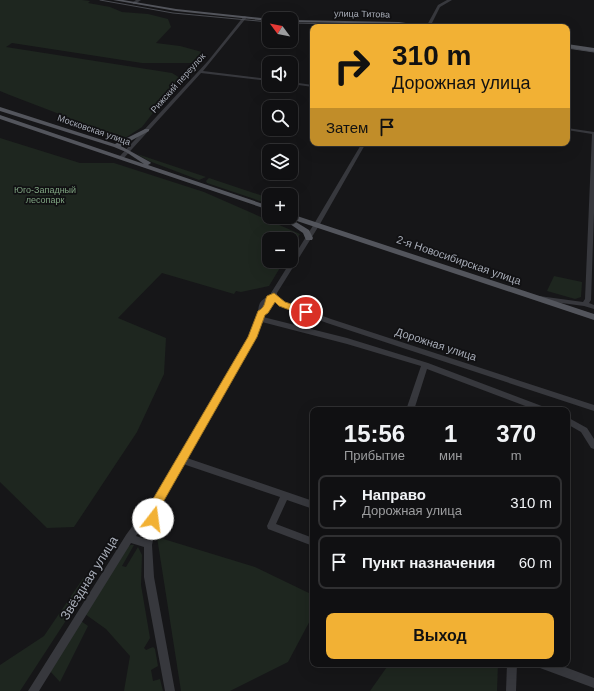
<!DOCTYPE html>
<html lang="ru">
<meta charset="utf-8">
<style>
body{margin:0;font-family:Arial,sans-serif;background:#19191b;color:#f1f3f6;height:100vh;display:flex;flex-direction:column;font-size:15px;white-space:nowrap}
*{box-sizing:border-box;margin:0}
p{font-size:13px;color:#9c9d9f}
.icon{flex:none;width:22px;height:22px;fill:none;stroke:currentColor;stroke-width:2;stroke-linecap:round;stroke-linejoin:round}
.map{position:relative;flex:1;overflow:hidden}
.drawer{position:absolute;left:310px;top:407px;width:260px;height:260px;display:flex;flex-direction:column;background:#101012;border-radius:8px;box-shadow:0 4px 16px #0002,0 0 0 1px #303032}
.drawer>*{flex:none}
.hud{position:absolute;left:310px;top:24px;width:260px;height:122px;border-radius:8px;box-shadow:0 4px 16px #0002,0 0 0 1px #303032;background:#f2b134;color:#111;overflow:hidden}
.needle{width:26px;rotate:302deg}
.buttons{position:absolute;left:262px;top:12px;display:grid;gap:8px}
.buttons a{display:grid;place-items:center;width:36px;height:36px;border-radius:8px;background:#101012;box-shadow:0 4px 16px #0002,0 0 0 1px #303032;font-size:20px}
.pin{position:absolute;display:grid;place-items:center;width:34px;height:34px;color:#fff;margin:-17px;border:2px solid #fff;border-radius:50%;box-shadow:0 1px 4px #0007}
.me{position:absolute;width:44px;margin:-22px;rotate:15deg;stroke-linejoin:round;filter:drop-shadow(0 0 3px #0008)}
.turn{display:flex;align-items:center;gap:14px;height:84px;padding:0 16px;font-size:18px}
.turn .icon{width:52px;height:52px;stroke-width:2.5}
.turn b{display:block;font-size:28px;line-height:34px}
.then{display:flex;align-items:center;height:38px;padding:0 16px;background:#0003;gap:8px;font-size:15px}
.eta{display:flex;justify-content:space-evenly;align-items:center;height:68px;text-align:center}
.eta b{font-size:24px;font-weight:800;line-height:28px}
.cta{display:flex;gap:8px;margin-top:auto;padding:8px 16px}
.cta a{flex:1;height:46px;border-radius:8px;background:#f2b134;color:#111;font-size:16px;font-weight:800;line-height:46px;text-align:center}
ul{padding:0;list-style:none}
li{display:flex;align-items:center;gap:12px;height:54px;margin:0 8px 6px;padding:0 8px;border:2px solid #303032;border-radius:8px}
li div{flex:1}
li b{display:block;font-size:15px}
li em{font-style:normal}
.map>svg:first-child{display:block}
.green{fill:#1e261f}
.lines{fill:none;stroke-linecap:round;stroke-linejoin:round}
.minor{fill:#37383d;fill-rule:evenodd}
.major{fill:#53555c;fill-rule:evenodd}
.tram{stroke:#4a4c52;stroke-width:1}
.route{fill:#f2b134;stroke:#9d7322}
.labels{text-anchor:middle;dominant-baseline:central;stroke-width:3.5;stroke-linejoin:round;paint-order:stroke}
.far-street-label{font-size:9px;fill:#a8adb8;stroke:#111113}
.far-park-label{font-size:9px;fill:#7fa381;stroke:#111113}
.street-label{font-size:11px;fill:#a8adb8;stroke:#111113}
.near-street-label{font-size:13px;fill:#a8adb8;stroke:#111113}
</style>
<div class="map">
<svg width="594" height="691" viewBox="0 0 594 691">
<rect width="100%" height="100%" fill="#161618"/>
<!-- green -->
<g class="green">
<path d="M0,0H82L90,1L88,3L110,7L122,12L148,14L168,19L171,27L156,43L180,46L202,52L192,63H142L12,43L6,47L172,73L180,78L142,127L122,140C105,138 88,127 73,120C49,109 24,101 0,91Z"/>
<polygon points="0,138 80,163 114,163 204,192 300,234 291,249 291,239 269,239 269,261 284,261 269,286 241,292 236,291 234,294 162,273 118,318 166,338 164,374 137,432 74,527 47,528 0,482"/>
<polygon points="137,154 206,177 199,180 149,161"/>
<polygon points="209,178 269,198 269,204 207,183 206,181"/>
<polygon points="554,276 582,282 581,297 575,299 547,291"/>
<polygon points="157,537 255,567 313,595 313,615 288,662 230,691 181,691"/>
<polygon points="131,545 134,545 122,566 126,567 138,547 142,555 141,585 150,638 144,648 146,650 153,647 155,649 158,666 151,670 153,681 160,679 163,691 124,691 130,656 106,629 85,614 126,547"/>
<polygon points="84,577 93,579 20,691 0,691 0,665 44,636"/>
<polygon points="81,621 88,626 60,682 50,671"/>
<polygon points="389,664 498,664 497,691 370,691"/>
</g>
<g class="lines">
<!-- minor -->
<g class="minor">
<polygon points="136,0 141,0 135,4 133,4 133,2"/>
<polygon points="447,0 452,0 440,7 430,27 426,27 438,5"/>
<polygon points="244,16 247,17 203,71 269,79 269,81 201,73 123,159 119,159 119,157 208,61"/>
<polygon points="291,82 313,85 313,87 291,84"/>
<polygon points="567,128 594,132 594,213 591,300 589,303 594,305 594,309 584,306 539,300 536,298 539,296 583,302 585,299 592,134 567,130"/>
<path d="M362,143H366L320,224L277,293V295L284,302L331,319L594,405V411L327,323L280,306L273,299L272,305L264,314L263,317L347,338L428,363L547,408L548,410H536L427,369L414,410H406L421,366L347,344L262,322L255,337L187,458L313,501V509L287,500L276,524L313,538V546L268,529L267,526L280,497L183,464L161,503L152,545L154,577L175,691H165L144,577V547L131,543L39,691H28L126,535L147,506L154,499L249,337C251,331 255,325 257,318C260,305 256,302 271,295V293L314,224ZM150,517L145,539L136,536Z"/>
<polygon points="567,417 587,428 594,439 594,449 591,448 581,432 567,424"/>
<polygon points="507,664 517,664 516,691 506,691"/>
<polygon points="539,664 557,664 594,678 594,688 540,668"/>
</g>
<!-- major -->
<g class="major">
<polygon points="113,0 123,0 176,9 271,19 269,19 269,21 176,11"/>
<polygon points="291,20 399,22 434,27 399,24 291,22"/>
<polygon points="567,44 594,48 594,52 567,48"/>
<polygon points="0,107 115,144 145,129 149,129 149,131 121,146 150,162 151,163 148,165 269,206 269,210 0,119 0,115 144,164 126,152 114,147 0,111"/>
<polygon points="291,214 594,314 594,320 291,219 309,230 313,238 312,240 306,240 303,233 280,217 291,217"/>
</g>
<!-- tram -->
<g class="tram">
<polyline points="100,0 173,13 269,22"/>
<polyline points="291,23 402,25 419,27"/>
<polyline points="567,48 594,52"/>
</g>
</g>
<!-- route -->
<path class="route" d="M274,293L285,302L309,310L310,312L306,316L279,306L275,302L268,313L265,315L257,337L162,504L157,523L153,524L149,523L148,519L153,499L248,337L258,311C266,307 264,302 267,296Z"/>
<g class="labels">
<!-- far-street labels -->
<g class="far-street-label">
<text transform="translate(362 14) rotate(1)">улица Титова</text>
<text transform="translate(178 83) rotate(-48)">Рижский переулок</text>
<text transform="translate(94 130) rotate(19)">Московская улица</text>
</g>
<!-- far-park labels -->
<g class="far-park-label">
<text x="45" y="190">Юго-Западный<tspan x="45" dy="10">лесопарк</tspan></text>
</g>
<!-- street labels -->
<g class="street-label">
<text transform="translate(459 260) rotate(19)">2-я Новосибирская улица</text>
<text transform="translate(436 344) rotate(18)">Дорожная улица</text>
</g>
<!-- near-street labels -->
<g class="near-street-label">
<text transform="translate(89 578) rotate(-58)">Звёздная улица</text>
</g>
</g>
</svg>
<div class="buttons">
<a><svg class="needle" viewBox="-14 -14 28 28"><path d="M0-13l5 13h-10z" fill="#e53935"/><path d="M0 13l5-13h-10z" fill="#9c9d9f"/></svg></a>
<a><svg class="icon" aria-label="sound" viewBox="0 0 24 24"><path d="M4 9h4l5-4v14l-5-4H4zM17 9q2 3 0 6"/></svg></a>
<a><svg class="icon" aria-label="search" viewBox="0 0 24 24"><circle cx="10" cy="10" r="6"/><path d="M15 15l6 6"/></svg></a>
<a><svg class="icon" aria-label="layers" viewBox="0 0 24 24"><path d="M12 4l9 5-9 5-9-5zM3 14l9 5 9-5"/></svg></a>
<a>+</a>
<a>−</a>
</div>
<div class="pin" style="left:306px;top:312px;background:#d93025"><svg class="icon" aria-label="arrive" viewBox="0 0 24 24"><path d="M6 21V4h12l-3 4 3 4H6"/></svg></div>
<svg class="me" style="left:153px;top:519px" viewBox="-20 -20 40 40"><circle r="19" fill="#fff"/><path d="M0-13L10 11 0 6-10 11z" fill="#f2b134"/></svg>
<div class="hud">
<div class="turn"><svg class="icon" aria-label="right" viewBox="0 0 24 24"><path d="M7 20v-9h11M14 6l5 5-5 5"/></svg><div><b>310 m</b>Дорожная улица</div></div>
<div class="then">Затем<svg class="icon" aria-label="arrive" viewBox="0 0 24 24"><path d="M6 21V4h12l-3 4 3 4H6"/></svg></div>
</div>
<section class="drawer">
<div class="eta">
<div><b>15:56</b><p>Прибытие</p></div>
<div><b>1</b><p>мин</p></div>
<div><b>370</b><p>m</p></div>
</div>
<ul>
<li><svg class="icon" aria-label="right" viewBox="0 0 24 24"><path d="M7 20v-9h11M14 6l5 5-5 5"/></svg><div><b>Направо</b><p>Дорожная улица</p></div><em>310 m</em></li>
<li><svg class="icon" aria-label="arrive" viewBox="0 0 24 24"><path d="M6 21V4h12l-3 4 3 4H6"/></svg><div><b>Пункт назначения</b></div><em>60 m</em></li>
</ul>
<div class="cta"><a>Выход</a></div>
</section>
</div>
